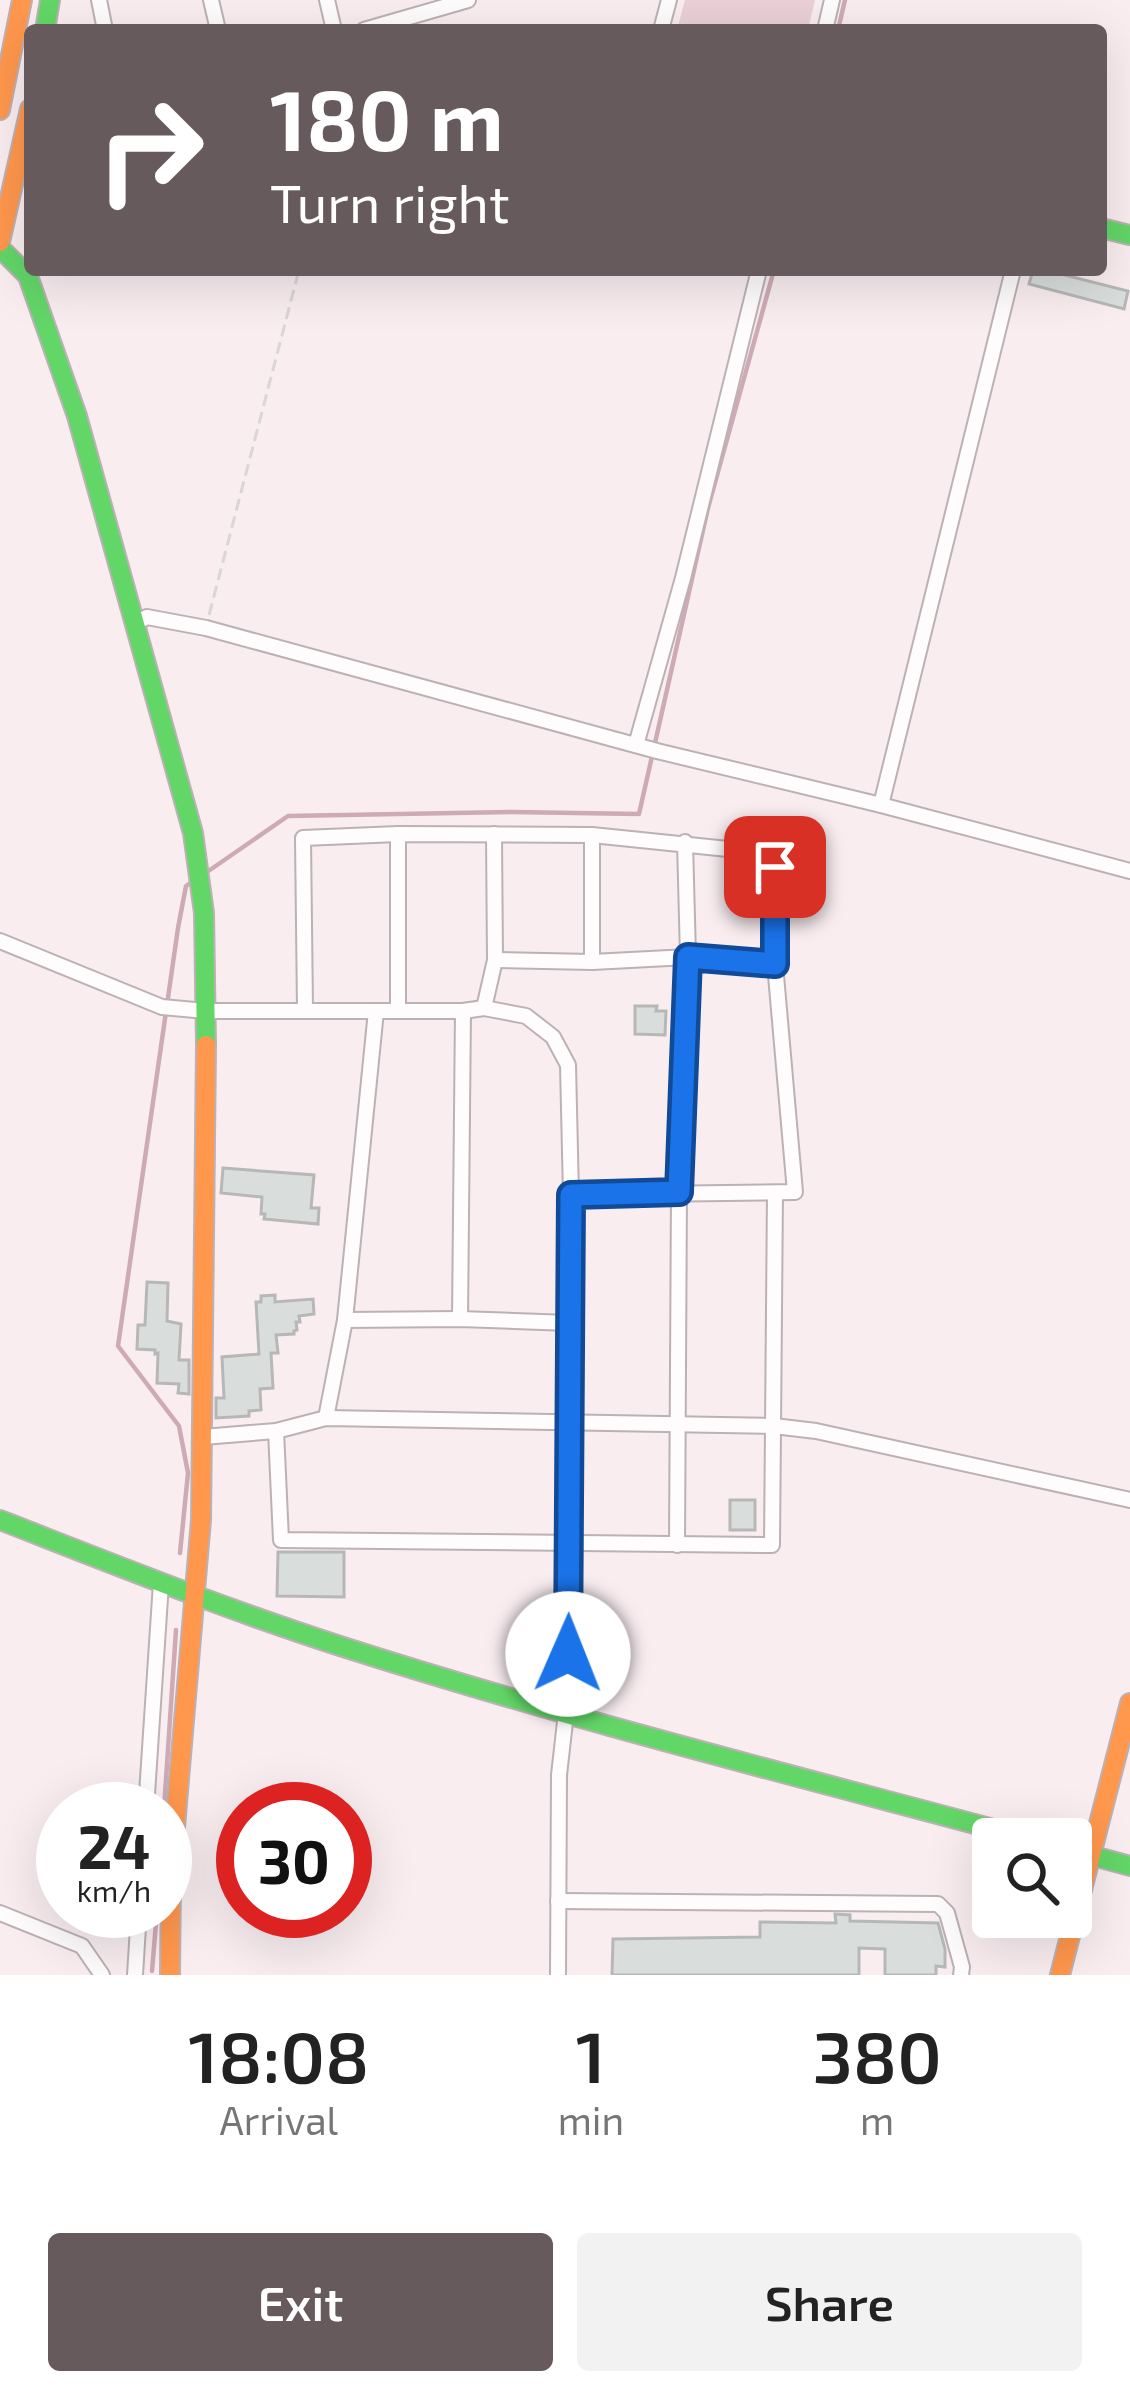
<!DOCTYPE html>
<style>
body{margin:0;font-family:"Exo 2",sans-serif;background:#f2f2f2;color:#222;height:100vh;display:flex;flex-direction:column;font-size:45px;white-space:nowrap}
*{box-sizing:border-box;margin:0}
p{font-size:39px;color:#767676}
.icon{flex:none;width:66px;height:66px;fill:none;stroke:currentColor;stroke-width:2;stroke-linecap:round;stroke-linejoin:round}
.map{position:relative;height:1975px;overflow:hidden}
.details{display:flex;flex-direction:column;background:#fff;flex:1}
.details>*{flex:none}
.guide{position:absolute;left:24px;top:24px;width:1083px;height:252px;border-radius:12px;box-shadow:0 12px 48px #0002;background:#665a5d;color:#fff;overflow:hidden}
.tools{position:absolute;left:972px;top:1818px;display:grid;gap:24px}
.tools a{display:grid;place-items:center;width:120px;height:120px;border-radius:12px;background:#fff;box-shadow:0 12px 48px #0002;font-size:60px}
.speed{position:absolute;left:36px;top:1782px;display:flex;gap:24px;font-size:60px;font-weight:700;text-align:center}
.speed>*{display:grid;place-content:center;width:156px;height:156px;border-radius:50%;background:#fff;box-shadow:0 12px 48px #0002;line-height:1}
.speed small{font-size:30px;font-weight:400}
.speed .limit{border:18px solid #d22;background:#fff;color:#111}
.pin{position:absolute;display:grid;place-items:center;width:102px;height:102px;color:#fff;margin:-51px;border-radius:24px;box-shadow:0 6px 18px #0006}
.me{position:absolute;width:132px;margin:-66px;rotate:1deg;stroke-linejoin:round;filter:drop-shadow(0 0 9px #0008)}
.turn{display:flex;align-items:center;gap:42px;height:252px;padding:0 48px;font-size:54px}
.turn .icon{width:156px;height:156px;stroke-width:2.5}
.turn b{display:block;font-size:84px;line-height:102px}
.eta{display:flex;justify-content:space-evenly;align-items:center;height:204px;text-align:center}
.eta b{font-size:72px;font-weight:600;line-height:84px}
.cta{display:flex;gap:24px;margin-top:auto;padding:24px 48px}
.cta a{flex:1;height:138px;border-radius:12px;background:#665a5d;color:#fff;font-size:48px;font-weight:600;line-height:138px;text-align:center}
.cta a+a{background:#f2f2f2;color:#222}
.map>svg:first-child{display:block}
.green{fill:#ead0d6}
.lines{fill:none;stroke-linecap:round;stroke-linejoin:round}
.stream{stroke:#ceabb4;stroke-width:4.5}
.building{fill:#d9dedd;stroke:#b6b8b7;stroke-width:3}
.street-casing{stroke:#bcb1b4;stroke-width:18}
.fast-casing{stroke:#bcb1b4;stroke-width:22}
.slow-casing{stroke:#bcb1b4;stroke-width:22}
.path{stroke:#dad6d6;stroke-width:3;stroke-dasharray:12 6;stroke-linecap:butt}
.street{stroke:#fefcfd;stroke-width:14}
.fast{stroke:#63d668;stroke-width:18}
.slow{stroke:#ff974d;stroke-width:18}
.route-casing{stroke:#114b97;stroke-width:30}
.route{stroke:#1a73e8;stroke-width:21}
</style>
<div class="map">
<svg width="1130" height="1975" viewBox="0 0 1130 1975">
<rect width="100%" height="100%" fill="#f9edf0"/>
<!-- green -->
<polygon class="green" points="685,0 815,0 808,30 677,30"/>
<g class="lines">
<!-- stream -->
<g class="stream">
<polyline points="838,30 845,0"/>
<polyline points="207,872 288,816 512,812 639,814 708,508 774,270"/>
<polyline points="180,1553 188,1473 179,1426 118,1346 178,928 186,886 192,882"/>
<polyline points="164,1809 176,1630"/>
<polyline points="152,1971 157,1911"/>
</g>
</g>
<!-- building -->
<g class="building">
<polygon points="1033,270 1045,270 1128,291 1124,309 1029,284"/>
<polygon points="635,1006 657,1006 656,1011 666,1011 665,1035 635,1034"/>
<polygon points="223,1168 314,1175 311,1208 319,1208 318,1224 264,1219 265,1214 261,1214 262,1197 221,1193"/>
<polygon points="147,1282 168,1283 167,1321 181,1324 179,1360 189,1360 189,1394 178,1393 179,1384 157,1383 158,1353 155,1354 155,1350 137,1349 138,1325 145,1325"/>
<polygon points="275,1295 275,1302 313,1299 314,1314 299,1316 300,1322 296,1322 297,1330 294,1331 294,1334 276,1335 278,1353 271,1353 273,1388 260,1389 261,1410 249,1411 249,1416 216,1418 216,1398 224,1398 222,1357 259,1354 256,1302 261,1302 261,1296"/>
<rect x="730" y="1500" width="25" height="30"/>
<polygon points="278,1552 344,1552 344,1597 277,1596"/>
<polygon points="835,1914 850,1915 850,1921 938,1923 945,1949 945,1967 936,1966 936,1975 885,1975 885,1949 859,1948 859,1975 612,1975 613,1939 760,1937 760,1922 836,1923"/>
</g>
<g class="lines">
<defs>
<g id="street">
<polyline points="99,0 105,30"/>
<polyline points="211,0 218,30"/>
<polyline points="327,0 334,30"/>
<polyline points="364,30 468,0"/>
<polyline points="661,30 669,0"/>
<polyline points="825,30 832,0"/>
<polyline points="134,624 147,617 206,628 657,751 881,805 1130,871"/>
<polyline points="636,745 683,578 759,270"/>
<polyline points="881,805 1013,270"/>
<polyline points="398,834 398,1009"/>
<polyline points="592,835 592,962"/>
<polyline points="0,941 162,1007 206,1011 463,1011 484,1008 526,1016 553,1037 568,1065 571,1195 571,1541 566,1713 559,1775 558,1975"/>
<polyline points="495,960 592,962 688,957 775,964"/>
<polyline points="484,1008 495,960 494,834"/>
<polyline points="305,1010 303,838 398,834 592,835 757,852 775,867 775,964 795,1192 571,1195"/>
<polyline points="460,1319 463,1011"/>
<polyline points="345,1320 460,1319 569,1323"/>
<polyline points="326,1418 345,1320 376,1011"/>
<polyline points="276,1431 281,1540 772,1545 775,1193"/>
<polyline points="203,1437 276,1431 326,1418 774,1426 816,1431 1130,1500"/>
<polyline points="677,1545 679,1192 688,957 685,842"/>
<polyline points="146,1809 161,1583"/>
<polyline points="558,1901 938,1904 947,1913 962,1967 961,1975"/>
<polyline points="0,1913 82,1946 102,1975"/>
<polyline points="135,1975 139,1911"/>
</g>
<g id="fast">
<polyline points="45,30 50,0"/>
<polyline points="1101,228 1130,235"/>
<polyline points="0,248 28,276 77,416 193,833 204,913 206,1045"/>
<path d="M0,1520C113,1564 225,1609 340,1646C568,1719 800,1777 1031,1839"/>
<polyline points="1071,1850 1130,1866"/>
</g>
<g id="slow">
<polyline points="0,110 22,0"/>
<polyline points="0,242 30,109"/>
<polyline points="170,1975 171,1874 201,1520 206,1045"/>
<polyline points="1060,1975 1130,1703"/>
</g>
</defs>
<!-- street casing -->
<use href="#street" class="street-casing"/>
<!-- fast casing -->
<use href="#fast" class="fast-casing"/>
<!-- slow casing -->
<use href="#slow" class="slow-casing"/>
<!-- path -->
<polyline class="path" points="209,615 299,270"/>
<!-- street -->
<use href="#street" class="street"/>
<!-- fast -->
<use href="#fast" class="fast"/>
<!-- slow -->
<use href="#slow" class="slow"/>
</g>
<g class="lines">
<defs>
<polyline id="route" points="568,1654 571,1195 679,1192 688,957 775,964 775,867"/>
</defs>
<!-- route casing -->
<use href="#route" class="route-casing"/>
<!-- route -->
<use href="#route" class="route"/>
</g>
</svg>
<div class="tools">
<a><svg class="icon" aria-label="search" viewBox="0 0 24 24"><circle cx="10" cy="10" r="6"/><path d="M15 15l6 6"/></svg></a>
</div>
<div class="speed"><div>24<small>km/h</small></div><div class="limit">30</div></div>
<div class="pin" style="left:775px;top:867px;background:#d93025"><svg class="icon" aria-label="arrive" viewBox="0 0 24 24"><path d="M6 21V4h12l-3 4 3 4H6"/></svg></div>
<svg class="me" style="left:568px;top:1654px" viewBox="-20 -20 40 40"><circle r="19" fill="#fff"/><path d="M0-13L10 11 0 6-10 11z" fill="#1a73e8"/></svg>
<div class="guide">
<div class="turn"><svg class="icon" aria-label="right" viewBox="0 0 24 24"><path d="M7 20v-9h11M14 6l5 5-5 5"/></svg><div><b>180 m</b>Turn right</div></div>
</div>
</div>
<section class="details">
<div class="eta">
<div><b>18:08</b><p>Arrival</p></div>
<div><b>1</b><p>min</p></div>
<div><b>380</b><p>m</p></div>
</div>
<div class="cta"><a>Exit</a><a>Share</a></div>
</section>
